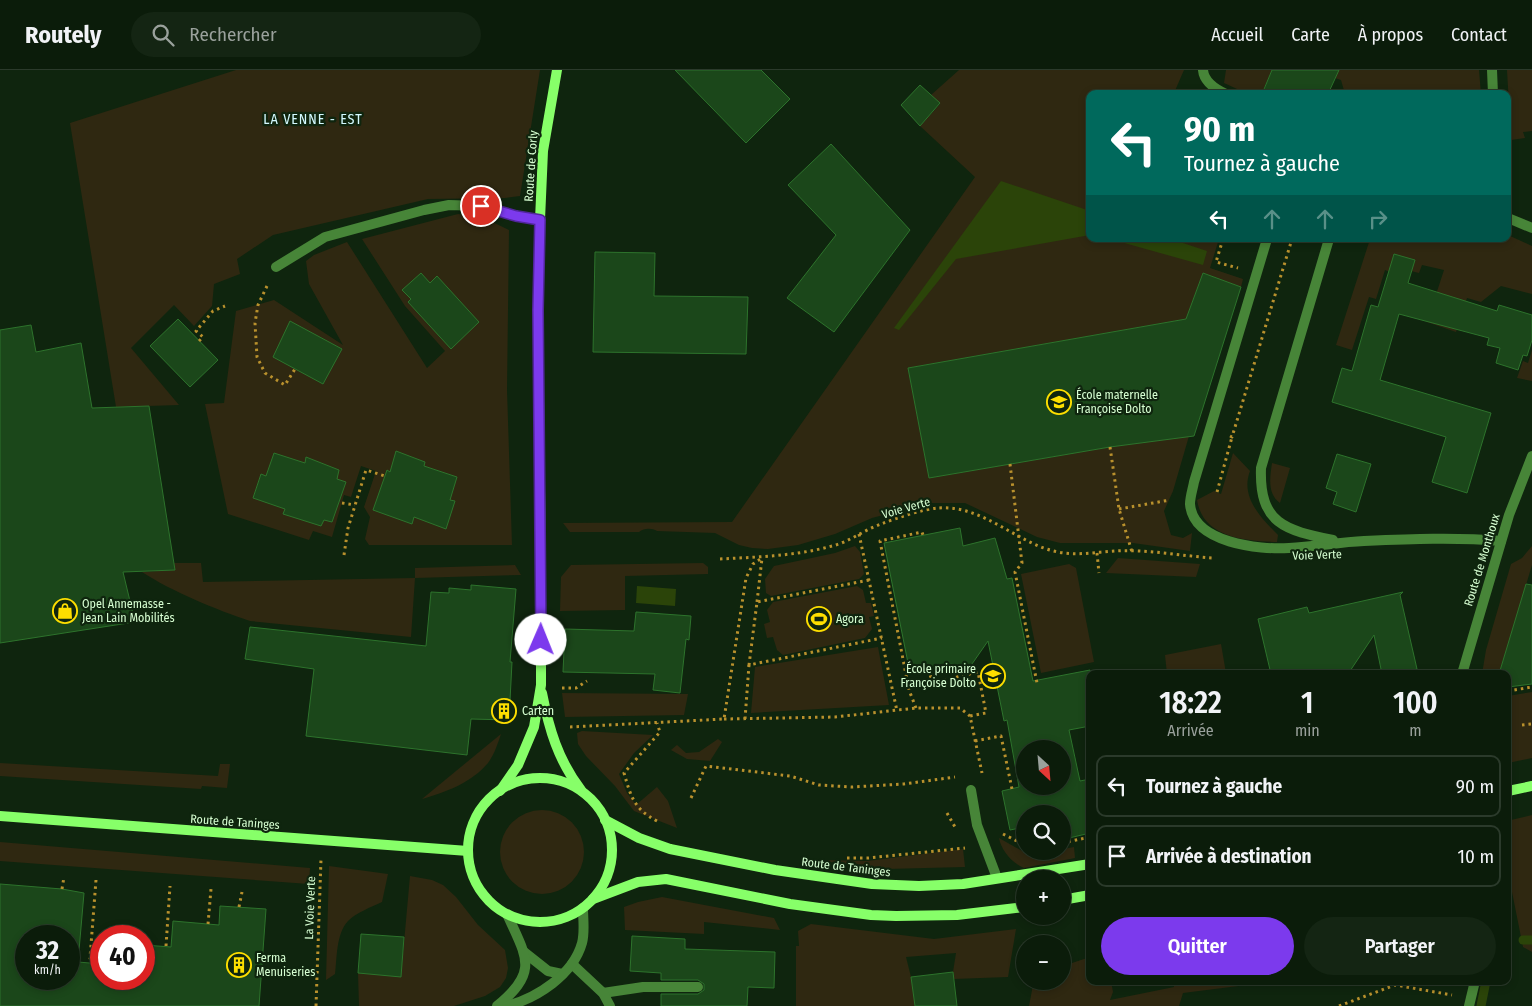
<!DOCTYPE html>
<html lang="fr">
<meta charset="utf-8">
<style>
body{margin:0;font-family:"Fira Sans Condensed",sans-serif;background:#142513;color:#f1f3f6;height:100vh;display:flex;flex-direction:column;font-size:19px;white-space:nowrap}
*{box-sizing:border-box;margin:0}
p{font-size:16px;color:#9aa19c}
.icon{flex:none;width:28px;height:28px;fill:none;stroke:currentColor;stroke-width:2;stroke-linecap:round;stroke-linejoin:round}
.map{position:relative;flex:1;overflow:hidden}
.drawer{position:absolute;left:1086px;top:600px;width:425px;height:315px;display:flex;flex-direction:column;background:#0b1c0a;border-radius:10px;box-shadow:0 2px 8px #0003,0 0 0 1px #2b3a2b}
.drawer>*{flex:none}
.banner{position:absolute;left:1086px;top:20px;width:425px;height:152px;border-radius:10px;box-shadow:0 2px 8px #0003,0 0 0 1px #2b3a2b;background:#00695c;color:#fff;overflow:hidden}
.needle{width:32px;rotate:154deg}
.controls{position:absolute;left:1016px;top:670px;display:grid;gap:10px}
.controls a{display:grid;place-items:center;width:55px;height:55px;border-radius:50%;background:#0b1c0a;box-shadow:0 2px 8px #0003,0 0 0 1px #2b3a2b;font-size:25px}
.speed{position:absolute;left:15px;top:855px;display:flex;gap:10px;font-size:25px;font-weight:700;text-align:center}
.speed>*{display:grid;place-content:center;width:65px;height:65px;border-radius:50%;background:#0b1c0a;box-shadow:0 2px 8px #0003,0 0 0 1px #2b3a2b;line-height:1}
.speed small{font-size:12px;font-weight:400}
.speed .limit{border:8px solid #d22;background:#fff;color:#111}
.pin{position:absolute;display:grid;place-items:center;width:42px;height:42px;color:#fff;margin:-21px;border:2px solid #fff;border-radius:50%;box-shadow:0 1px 5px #0007}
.me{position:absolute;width:55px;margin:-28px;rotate:1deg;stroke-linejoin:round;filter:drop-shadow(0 0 4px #0008)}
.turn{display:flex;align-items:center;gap:18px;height:105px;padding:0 15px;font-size:22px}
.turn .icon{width:65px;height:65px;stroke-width:2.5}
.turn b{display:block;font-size:35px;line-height:42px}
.lanes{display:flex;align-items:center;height:48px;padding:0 15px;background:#0003;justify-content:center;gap:25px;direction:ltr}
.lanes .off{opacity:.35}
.eta{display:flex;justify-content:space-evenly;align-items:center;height:85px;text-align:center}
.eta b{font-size:30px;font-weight:600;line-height:35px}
.primary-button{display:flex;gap:10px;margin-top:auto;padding:10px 15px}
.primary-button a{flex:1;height:58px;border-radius:30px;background:#7c3aed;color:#fff;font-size:20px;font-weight:600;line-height:58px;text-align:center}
.primary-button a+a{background:#142513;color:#f1f3f6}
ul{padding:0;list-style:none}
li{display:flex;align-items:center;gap:15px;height:62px;margin:0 10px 8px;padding:0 5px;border:2px solid #2b3a2b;border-radius:10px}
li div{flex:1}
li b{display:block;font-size:19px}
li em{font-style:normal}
header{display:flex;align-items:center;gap:30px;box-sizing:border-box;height:70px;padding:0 25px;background:#0b1c0a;border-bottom:1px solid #2b3a2b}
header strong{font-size:24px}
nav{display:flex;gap:28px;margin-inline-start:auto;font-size:18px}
.search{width:350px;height:45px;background:#142513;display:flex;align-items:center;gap:12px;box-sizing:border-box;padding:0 18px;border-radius:28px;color:#9aa19c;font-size:19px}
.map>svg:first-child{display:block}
.green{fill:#2f2811}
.water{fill:#2b4409}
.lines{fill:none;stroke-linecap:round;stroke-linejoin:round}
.stream{stroke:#2b4409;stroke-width:9}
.building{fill:#1b471a;stroke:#2d732c;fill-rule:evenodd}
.path{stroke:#b9912d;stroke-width:3;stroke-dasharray:2.5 4;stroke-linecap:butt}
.lane{stroke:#478538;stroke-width:10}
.street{stroke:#478538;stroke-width:10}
.secondary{stroke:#87ff69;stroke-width:10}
.route-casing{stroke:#51269a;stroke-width:12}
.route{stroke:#7c3aed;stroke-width:9}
.labels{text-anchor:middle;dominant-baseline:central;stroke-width:4.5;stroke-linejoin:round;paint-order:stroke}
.street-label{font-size:12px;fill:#d7ffd2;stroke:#0f250e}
.poi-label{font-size:12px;fill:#d7ffd2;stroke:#0f250e;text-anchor:start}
.neighbourhood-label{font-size:14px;letter-spacing:1px;fill:#d4f9ff;stroke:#0f250e}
</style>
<header>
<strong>Routely</strong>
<div class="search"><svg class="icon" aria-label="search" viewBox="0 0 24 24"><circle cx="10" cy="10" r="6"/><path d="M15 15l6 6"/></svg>Rechercher</div>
<nav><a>Accueil</a><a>Carte</a><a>À propos</a><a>Contact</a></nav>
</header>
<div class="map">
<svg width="1532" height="936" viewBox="0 0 1532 936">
<rect width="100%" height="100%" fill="#0f250e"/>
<!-- green -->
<g class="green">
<polygon points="236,0 540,0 520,126 505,128 428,129 273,165 237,189 240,204 214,214 212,236 194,256 174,235 131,278 179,335 116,337 70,53"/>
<path d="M959,0H1184L1174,23L1176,24H1090V169H1219L1210,198L1243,209L1241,217L1203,203L1186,249L908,298L929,408L1110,377L1189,366L1173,421L1164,441L1171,465L1183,468L1192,463L1190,481L1133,473H1060L1037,467L965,433H929L872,448L835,464L798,475L768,479L752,478L739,475L715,463L657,461C652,458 644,458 639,462H570L563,453L732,452L975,107L920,56L940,34L931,25Z"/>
<polygon points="1226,0 1272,0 1262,23 1264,24 1248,24 1224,13"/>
<polygon points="1334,0 1479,0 1481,24 1345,24 1341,10 1335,8"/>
<polygon points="1507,0 1532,0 1532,61 1523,62 1525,68 1511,70"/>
<polygon points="458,144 482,147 509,160 507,320 512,475 369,475 365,469 370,447 364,437 376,401 361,396 351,427 344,425 332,467 313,461 309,470 228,444 205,334 224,333 236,241 274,230 343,275 309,214 306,191 314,185 347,172 427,298 445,281 405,236 362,169"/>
<polygon points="1508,165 1532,176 1532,224 1501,216 1481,232 1467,228 1456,262 1427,252 1444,200 1422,195 1419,203 1407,200 1390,202 1385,200 1376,229 1369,227 1352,280 1336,275 1370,169 1508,169"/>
<polygon points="1532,280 1532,311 1517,308 1523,291 1528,293"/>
<path d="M1233,383L1250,401C1240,427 1261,448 1278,465L1277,472C1245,471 1203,468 1197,430L1214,421L1221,424Z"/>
<path d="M1272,393L1290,398L1280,433C1267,424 1270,407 1272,393Z"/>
<polygon points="855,476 860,482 864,504 859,509 771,526 766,523 765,509 774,496 835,483"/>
<polygon points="1532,476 1532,495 1499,604 1482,604 1486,580 1511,494 1522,488"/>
<polygon points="1118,488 1200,494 1196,507 1106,503"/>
<path d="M174,493H201L203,512L415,508V498L515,495L521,505L415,508L411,567L250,551C217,540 171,521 142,502L175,500Z"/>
<polygon points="703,493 708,497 708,504 625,506 625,540 560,541 561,507 571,495"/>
<polygon points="1069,494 1076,498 1094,592 1041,603 1021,504"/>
<polygon points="857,516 863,520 866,533 871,533 874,546 869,547 872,559 865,568 783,585 777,580 773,567 767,568 764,554 770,552 767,540 773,532"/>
<polygon points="1221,574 1226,603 1167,604 1165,585"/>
<polygon points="878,577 889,635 751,643 755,597"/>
<polygon points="1532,622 1532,688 1508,693 1508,626"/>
<polygon points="562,623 688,624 684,645 565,647"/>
<polygon points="582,661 653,665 634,683 619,704 627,723 636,735 657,717 668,731 677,758 634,741 615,716 586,686 578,674 577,663"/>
<path d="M501,664C498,673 494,685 488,693C471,713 446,722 422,729Z"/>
<polygon points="718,669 722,672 710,691 687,689 671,680 677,675 686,683 699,682"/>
<polygon points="0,693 218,706 220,694 230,694 227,718 202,716 201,719 0,706"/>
<circle cx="542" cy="782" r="42"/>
<polygon points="1532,745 1532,882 1523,877 1508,802 1508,755 1511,750"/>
<path d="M999,768L1031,786L1052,781H1062L1063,779L1074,777L1075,788L1024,798C1012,793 1001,780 999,768Z"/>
<polygon points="0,772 310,798 309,814 0,791"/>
<polygon points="963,779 965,797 886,799 821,791 822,790 867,791"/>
<path d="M329,796L388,804L382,832C371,837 356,843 348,851C336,864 337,888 335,904L326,910Z"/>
<polygon points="410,806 432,810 443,815 456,827 478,855 505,880 508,898 506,908 500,917 485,926 454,936 359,936 358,903 401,906"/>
<polygon points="662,827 774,848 780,860 704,852 704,864 625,860 624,837 638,832"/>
<polygon points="811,854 934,869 1016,859 1008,907 954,909 953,902 956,883 906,887 911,907 915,936 796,936 796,876 799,876 798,861"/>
<polygon points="1090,887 1090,911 1111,911 1113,922 1110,930 1174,917 1173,911 1277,911 1183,923 1179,936 1029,936 1033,915 1036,911 1062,911 1063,896"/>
</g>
<!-- water -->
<g class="water">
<polygon points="1001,111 1090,141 1090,165 956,189 899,260 894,258"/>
<polygon points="1110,169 1171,169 1207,181 1203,195"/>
<polygon points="637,516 676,519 675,536 636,533"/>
</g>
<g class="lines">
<!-- stream -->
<g class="stream">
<polyline points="1523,870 1532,870"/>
<polyline points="1481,936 1486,911"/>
</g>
</g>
<!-- building -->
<g class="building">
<polygon points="675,0 761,0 790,29 746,73"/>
<polygon points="1272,0 1339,0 1328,24 1262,24"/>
<polygon points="920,15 940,33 920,56 901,35"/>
<polygon points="831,74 910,160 834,262 787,228 836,165 788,115"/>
<polygon points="595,182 655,183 654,226 748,227 746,284 593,282"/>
<polygon points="1394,184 1415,190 1408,213 1497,241 1499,235 1532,245 1532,270 1527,286 1523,285 1518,300 1496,293 1500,278 1487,275 1489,268 1399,244 1380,310 1491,343 1467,423 1432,412 1446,367 1332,332 1342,298 1352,301 1371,235 1378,237"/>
<polygon points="421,203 430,213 437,206 479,252 451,279 408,232 411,229 402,220"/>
<polygon points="1203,203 1241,217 1194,366 1110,377 929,408 908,298 1186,249"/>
<polygon points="178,249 218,290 190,317 150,276"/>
<polygon points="290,251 342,279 323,314 273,287"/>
<polygon points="31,255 36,282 81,273 92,338 149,336 175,500 123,502 135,552 0,573 0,260"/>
<polygon points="396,381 425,392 424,396 457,407 450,430 455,431 446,459 414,447 412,454 373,440 387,400 390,402"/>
<polygon points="274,383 305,393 306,387 339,400 337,409 346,412 332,452 324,450 321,456 283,444 285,439 253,428 261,404 266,406"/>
<polygon points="1337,384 1371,394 1356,442 1333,434 1337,422 1326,418"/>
<path d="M960,458L963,476L995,468L1007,509L1012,508L1033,611L1090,600V656L1069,660L1080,711L1090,709V763L1065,769L1062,760V744H1025V757L1010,760L1002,721L1019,717L1007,650L1004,651L988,571L965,604L952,594L910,603L884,473ZM1025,679H1062V716H1025Z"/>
<polygon points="1526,514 1532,515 1532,614 1508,617 1508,604 1499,604"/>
<polygon points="471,515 516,519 510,592 512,592 509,650 471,649 467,685 306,666 314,599 245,589 250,557 426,576 431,522 449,523 449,518 471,520"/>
<polygon points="1403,522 1400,525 1417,599 1396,604 1382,604 1374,565 1348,604 1271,604 1258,549 1307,537 1309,543"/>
<polygon points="636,542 691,546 689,570 686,569 680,623 653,620 655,604 563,602 565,559 634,561"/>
<path d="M0,814L62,819L84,823L78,892L101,894V909H144V875L171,877L173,851L219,855L220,836L266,839L259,936H0ZM26,866H69V909H26Z"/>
<polygon points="361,864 404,867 401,907 358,903"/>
<polygon points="632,866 685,869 685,879 775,882 774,918 748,917 747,936 661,936 661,924 698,924 704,920 704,914 698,910 661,910 661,903 630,901"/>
<polygon points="953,902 957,936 915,936 911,907"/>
</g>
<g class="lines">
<!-- path -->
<g class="path">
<polyline points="1223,169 1216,192 1238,198"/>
<polyline points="267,216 258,235 255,253 257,287 265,303 285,315 295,299"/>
<polyline points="199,271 203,267 196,261 213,241 225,236"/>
<polyline points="1230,366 1232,367 1292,169"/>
<polyline points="1110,377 1119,439 1132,482"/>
<polyline points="1010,394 1022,493 1015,502 1037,613"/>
<polyline points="1217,422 1232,367"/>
<polyline points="342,433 355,435"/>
<polyline points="1119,439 1170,430"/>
<polyline points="859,464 897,641"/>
<polyline points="1097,483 1099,503"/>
<polyline points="344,485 348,458 366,400 385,406"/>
<path d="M720,489C757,487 796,486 832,476C849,472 864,460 881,454C897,448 922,439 939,438C984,435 1017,474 1058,482C1077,486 1096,482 1115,481C1146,479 1182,486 1213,488"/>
<polyline points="869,510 757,532 749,595 882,568"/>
<polyline points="757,532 762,488"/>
<polyline points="929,599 932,613 978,602 986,643 970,646"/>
<polyline points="562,618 576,618 587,611"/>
<polyline points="1508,621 1532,617"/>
<polyline points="916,638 909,620 880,471 922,462 923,465"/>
<polyline points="724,649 835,647 916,638 960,638 970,646 982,703"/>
<polyline points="745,649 749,595"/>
<polyline points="1522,655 1532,654"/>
<polyline points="570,657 724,649 746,508 753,494 762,488"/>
<polyline points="975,671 1001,666 1012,719"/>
<polyline points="691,728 706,696 790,706 819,715 851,717 904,714 955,707"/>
<polyline points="947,743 955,757"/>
<path d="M657,751C634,739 631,727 624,703L660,662L657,653"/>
<polyline points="1003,764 1025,775"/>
<polyline points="1062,773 1090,767"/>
<polyline points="847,788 868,788 965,778"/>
<polyline points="96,810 90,888 101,889"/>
<polyline points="62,819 64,807"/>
<polyline points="239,837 242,822"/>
<polyline points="208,854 211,819"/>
<polyline points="166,876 170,816"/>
<polyline points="316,936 321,789"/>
<polyline points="1339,936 1395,915 1452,925"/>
</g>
<!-- lane -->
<g class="lane">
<path d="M1267,169L1194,412C1193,418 1190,427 1190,434C1193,473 1259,480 1289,478C1314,477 1339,472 1364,471C1410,469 1456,467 1501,471"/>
<path d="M1329,169L1261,398C1259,454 1285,460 1333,470"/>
<polyline points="276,197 325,167 424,140 449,135 481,136 516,146 540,150"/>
<polyline points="971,720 977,755 997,808"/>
<polyline points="524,882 548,901 562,904"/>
<polyline points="603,923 643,917 698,917"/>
</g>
<!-- street -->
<g class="street">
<path d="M1203,0C1204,12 1215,19 1226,24"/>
<polyline points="1492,0 1493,24"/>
<polyline points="1508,148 1532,158"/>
<polyline points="1462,604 1509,445 1532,386"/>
<polyline points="572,894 603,923 610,936"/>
<path d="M497,936C540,901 526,887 507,844"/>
<path d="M507,936C537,928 573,905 582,873C585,862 583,850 583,838"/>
<polyline points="1469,936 1475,911"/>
</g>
<!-- secondary -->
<g class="secondary">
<path d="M542,623C549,659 558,690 581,720"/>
<circle cx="540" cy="780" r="72"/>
<polyline points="500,721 518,695 534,657 541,615 541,509 538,240 540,150 543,81 557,0"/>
<polyline points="1508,721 1532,716"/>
<polyline points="0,746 468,781"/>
<polyline points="605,750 639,768 670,779 775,800 872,814 919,816 963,814 1090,794"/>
<polyline points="593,829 638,812 666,809 790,834 871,845 896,846 957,845 1025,837"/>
<polyline points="1062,830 1090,825"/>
</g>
</g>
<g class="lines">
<defs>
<polyline id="route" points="481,136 516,146 540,150 538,240 541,570"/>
</defs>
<!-- route casing -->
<use href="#route" class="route-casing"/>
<!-- route -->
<use href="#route" class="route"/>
</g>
<!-- icons -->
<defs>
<symbol id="school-ring" viewBox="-11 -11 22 22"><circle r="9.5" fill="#0f250e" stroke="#fdde00" stroke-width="1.5"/><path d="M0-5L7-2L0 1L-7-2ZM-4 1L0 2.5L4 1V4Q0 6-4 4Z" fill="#fdde00"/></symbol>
<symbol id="shop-ring" viewBox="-11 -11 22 22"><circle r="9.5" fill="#0f250e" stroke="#fdde00" stroke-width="1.5"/><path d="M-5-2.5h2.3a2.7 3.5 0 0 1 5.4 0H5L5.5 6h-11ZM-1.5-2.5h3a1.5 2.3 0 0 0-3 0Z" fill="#fdde00"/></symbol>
<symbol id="stadium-ring" viewBox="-11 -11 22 22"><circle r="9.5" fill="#0f250e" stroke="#fdde00" stroke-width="1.5"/><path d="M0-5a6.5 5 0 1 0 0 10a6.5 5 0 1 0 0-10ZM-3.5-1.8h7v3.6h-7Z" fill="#fdde00"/></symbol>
<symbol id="building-ring" viewBox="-11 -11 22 22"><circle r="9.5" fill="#0f250e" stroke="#fdde00" stroke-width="1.5"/><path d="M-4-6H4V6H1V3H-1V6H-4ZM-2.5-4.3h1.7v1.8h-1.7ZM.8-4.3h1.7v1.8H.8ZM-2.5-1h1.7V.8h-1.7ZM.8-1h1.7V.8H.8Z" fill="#fdde00"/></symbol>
</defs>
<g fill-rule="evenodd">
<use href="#school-ring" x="1045" y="318" width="28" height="28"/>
<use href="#shop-ring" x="51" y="527" width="28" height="28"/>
<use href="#stadium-ring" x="805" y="535" width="28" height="28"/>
<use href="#school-ring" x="979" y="592" width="28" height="28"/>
<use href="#building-ring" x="490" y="627" width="28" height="28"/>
<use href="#building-ring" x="225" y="881" width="28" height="28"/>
</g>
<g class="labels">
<!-- street labels -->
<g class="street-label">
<text transform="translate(531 96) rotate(-86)">Route de Corly</text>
<text transform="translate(906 438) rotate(-16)">Voie Verte</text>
<text transform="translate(1317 485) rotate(-2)">Voie Verte</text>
<text transform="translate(1482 490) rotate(-73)">Route de Monthoux</text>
<text transform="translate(235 752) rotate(4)">Route de Taninges</text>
<text transform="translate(846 797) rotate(7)">Route de Taninges</text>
<text transform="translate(310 838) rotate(-88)">La Voie Verte</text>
</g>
<!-- poi labels -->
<g class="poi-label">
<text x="1076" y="325">École maternelle<tspan x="1076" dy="14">Françoise Dolto</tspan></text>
<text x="82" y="534">Opel Annemasse -<tspan x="82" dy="14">Jean Lain Mobilités</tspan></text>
<text x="836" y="549">Agora</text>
<text x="976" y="599" text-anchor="end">École primaire<tspan x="976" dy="14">Françoise Dolto</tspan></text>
<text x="522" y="641">Carten</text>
<text x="256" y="888">Ferma<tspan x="256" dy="14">Menuiseries</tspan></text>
</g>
<!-- neighbourhood labels -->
<g class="neighbourhood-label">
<text x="313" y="49">LA VENNE - EST</text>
</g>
</g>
</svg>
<div class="controls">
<a><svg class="needle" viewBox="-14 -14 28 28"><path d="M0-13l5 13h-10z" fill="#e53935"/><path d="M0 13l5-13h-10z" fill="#9aa19c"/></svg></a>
<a><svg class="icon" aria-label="search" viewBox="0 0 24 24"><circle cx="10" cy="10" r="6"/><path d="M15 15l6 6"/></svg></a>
<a>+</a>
<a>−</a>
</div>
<div class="speed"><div>32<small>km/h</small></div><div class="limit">40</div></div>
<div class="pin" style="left:481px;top:136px;background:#d93025"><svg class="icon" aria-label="arrive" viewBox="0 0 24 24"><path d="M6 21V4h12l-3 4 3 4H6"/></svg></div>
<svg class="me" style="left:541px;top:570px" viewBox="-20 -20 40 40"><circle r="19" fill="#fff"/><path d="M0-13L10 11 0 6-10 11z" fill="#7c3aed"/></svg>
<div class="banner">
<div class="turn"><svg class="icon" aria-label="left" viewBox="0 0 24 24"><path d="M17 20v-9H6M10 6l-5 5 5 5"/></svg><div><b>90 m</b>Tournez à gauche</div></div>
<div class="lanes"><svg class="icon" aria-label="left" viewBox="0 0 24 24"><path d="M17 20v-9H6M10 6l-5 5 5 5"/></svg><svg class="icon off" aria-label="ahead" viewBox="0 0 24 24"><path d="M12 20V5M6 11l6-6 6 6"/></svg><svg class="icon off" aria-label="ahead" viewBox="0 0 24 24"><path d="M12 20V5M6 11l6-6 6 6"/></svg><svg class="icon off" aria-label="right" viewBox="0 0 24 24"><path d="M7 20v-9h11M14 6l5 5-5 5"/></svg></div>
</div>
<section class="drawer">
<div class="eta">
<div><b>18:22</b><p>Arrivée</p></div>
<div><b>1</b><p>min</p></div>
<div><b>100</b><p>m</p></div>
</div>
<ul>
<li><svg class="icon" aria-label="left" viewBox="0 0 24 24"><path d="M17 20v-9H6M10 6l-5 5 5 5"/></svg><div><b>Tournez à gauche</b></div><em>90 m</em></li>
<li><svg class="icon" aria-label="arrive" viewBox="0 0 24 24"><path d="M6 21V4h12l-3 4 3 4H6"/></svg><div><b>Arrivée à destination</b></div><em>10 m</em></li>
</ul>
<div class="primary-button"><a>Quitter</a><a>Partager</a></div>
</section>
</div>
